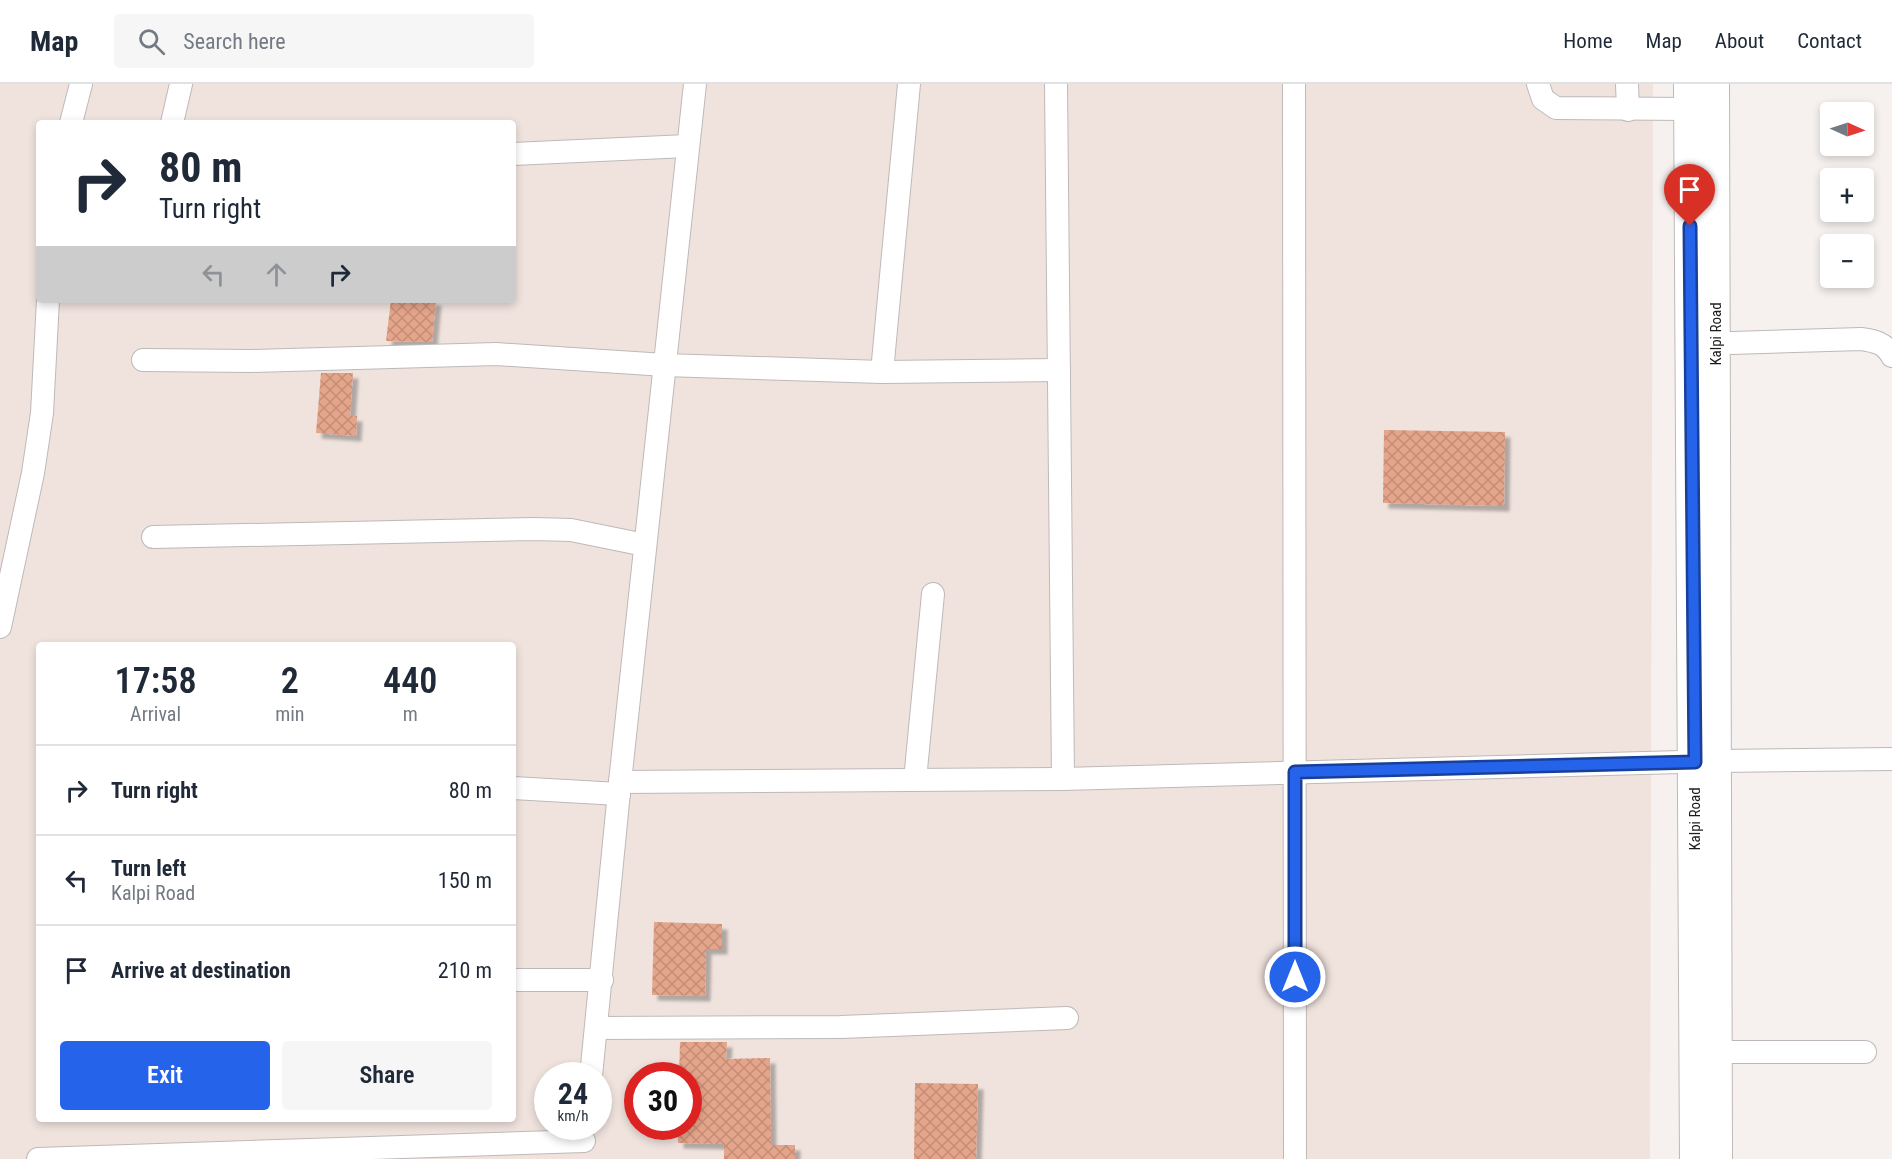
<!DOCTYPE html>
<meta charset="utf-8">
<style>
body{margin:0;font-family:"Roboto Condensed",sans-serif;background:#f6f6f7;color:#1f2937;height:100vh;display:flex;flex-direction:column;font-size:22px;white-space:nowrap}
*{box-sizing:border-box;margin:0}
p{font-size:20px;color:#747a83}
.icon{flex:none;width:33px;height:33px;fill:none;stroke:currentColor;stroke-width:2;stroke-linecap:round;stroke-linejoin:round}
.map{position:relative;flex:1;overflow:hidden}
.side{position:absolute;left:36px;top:558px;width:480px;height:480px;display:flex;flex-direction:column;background:#fff;border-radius:6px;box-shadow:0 3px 9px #0003}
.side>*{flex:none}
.guide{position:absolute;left:36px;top:36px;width:480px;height:183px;border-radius:6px;box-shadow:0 3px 9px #0003;background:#fff;color:#1f2937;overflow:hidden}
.needle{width:39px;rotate:93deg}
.controls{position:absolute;left:1820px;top:18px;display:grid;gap:12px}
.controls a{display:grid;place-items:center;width:54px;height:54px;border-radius:6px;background:#fff;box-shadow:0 3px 9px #0003;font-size:30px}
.speed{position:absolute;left:534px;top:978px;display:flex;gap:12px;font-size:30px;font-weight:700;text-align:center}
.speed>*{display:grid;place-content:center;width:78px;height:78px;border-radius:50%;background:#fff;box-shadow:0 3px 9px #0003;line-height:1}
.speed small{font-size:15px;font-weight:400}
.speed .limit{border:9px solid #d22;background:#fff;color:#111}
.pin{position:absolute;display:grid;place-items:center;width:51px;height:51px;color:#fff;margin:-62px -26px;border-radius:50% 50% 50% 0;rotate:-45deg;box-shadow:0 0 6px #0007}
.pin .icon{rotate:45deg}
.me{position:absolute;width:66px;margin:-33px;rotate:0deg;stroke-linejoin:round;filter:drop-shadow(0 0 4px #0008)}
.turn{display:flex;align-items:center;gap:21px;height:126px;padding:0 24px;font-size:27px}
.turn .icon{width:78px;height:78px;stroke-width:2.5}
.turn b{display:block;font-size:42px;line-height:51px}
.lanes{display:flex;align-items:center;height:57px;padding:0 24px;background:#0003;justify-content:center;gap:30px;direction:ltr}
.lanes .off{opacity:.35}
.eta{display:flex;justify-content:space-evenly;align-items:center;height:102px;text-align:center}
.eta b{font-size:36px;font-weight:600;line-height:42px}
.cta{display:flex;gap:12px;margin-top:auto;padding:12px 24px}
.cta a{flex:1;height:69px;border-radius:6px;background:#2563eb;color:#fff;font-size:24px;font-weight:600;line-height:69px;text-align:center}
.cta a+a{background:#f6f6f7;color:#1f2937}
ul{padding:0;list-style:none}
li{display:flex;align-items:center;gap:18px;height:90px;padding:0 24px;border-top:2px solid #e0e1e3}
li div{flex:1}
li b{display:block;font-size:22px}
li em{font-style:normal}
header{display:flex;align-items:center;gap:36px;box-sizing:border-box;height:84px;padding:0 30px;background:#fff;border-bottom:2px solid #e0e1e3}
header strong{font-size:28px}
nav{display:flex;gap:33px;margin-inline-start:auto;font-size:21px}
.search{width:420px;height:54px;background:#f6f6f7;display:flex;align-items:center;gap:15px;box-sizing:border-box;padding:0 21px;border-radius:6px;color:#747a83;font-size:22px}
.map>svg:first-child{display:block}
.built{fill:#f0e3de;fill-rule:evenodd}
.building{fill:url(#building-cross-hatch);filter:url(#shadow)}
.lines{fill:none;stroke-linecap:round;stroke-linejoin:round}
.minor-casing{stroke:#beb9b8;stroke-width:24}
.major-casing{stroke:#beb9b8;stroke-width:32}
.minor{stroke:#fff;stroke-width:22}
.major{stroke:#fff;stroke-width:30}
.route-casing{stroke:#184099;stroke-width:15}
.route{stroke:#2563eb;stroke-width:10}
.labels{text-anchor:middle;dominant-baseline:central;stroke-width:4.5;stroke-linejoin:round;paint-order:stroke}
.street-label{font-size:15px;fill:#1d1b1b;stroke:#fff}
</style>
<header>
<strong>Map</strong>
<div class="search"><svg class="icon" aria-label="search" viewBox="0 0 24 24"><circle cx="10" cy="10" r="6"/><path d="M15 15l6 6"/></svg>Search here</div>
<nav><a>Home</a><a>Map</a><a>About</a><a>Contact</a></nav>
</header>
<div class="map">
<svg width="1892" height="1075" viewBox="0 0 1892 1075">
<defs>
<pattern id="building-cross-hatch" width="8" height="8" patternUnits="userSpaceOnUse" patternTransform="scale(1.5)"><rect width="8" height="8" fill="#e5a58a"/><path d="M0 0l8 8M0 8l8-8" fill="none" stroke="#c48d76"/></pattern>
<filter id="shadow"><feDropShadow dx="5.5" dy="5.5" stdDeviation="1.5" flood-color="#0004"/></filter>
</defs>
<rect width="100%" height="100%" fill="#f6f1ef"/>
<!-- built -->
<path class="built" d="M0,0H1653L1650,1075H0ZM39,39H513V216H39ZM39,561H513V1035H39ZM548,992H598V1042H548ZM638,992H688V1042H638Z"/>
<!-- building -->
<g class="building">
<polygon points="391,216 436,216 432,258 386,257"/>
<polygon points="321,289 353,289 350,332 357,332 356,352 316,349"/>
<polygon points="1384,346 1505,348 1504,422 1383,419"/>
<polygon points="654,838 722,840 722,865 706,865 705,912 652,911"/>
<polygon points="680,958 727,958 726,975 770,974 771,1061 795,1061 795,1075 724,1075 724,1060 678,1059 678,1042 688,1042 688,992 679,992"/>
<polygon points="915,999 978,1000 976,1075 914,1075"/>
</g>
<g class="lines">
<defs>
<g id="minor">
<polyline points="1056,0 1063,695"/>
<polyline points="1294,0 1295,1075"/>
<polyline points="1538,0 1543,15 1556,24 1689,25"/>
<polyline points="1627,0 1628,26"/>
<polyline points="71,39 81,0"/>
<polyline points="172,39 181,0"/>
<polyline points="513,70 687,62"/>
<path d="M1699,260L1861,255C1875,257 1885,259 1892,272"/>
<polyline points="143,276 251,277 496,270 665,281 882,288 1059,286"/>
<polyline points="882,288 909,0"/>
<polyline points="153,453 534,445 571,446 645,461"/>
<polyline points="0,543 33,389 42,329 48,216"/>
<polyline points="915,696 933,510"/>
<polyline points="620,698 1063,695 1718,677 1892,675"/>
<polyline points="513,704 619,710"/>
<polyline points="513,896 602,896"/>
<polyline points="596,944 841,943 1067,934"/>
<polyline points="1717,968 1865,968"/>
<polyline points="591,992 620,698 695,0"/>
<polyline points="38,1075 584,1057"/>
</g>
<g id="major">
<polyline points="1689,0 1695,1075"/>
<polyline points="1714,0 1717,1075"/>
</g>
</defs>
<!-- minor casing -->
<use href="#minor" class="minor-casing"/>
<!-- major casing -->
<use href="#major" class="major-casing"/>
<!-- minor -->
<use href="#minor" class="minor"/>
<!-- major -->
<use href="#major" class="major"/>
</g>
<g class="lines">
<defs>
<polyline id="route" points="1295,893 1295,688 1695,678 1690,142"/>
</defs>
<!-- route casing -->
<use href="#route" class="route-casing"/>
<!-- route -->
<use href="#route" class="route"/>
</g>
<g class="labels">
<!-- street labels -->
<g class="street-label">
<text transform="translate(1716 250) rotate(-90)">Kalpi Road</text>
<text transform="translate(1695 735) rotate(-90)">Kalpi Road</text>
</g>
</g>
</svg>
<div class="controls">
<a><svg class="needle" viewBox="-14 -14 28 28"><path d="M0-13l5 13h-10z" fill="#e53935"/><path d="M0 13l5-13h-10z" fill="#747a83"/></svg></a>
<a>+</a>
<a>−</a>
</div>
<div class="speed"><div>24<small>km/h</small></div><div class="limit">30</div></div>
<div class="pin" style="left:1690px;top:142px;background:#d93025"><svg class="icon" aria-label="arrive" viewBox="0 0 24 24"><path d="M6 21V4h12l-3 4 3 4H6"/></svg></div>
<svg class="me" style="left:1295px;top:893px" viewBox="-20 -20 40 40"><circle r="17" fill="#2563eb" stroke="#fff" stroke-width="3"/><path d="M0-11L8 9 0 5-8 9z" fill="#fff"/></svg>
<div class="guide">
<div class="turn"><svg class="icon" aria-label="right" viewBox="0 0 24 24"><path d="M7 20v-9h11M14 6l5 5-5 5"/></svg><div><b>80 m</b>Turn right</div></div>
<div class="lanes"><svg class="icon off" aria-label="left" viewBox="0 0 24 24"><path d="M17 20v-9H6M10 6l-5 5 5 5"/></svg><svg class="icon off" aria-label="ahead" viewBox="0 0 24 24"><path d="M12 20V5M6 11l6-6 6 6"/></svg><svg class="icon" aria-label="right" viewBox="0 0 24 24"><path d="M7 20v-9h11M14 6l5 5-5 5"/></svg></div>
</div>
<section class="side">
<div class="eta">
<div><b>17:58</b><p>Arrival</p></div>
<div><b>2</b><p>min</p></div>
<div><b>440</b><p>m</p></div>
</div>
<ul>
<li><svg class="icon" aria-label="right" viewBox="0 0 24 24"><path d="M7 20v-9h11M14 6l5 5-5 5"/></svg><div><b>Turn right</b></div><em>80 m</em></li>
<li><svg class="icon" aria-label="left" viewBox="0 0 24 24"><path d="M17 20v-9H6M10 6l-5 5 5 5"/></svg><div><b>Turn left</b><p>Kalpi Road</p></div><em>150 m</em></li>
<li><svg class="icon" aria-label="arrive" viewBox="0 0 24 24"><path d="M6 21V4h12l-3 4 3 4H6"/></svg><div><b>Arrive at destination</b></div><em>210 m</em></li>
</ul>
<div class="cta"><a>Exit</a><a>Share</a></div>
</section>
</div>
